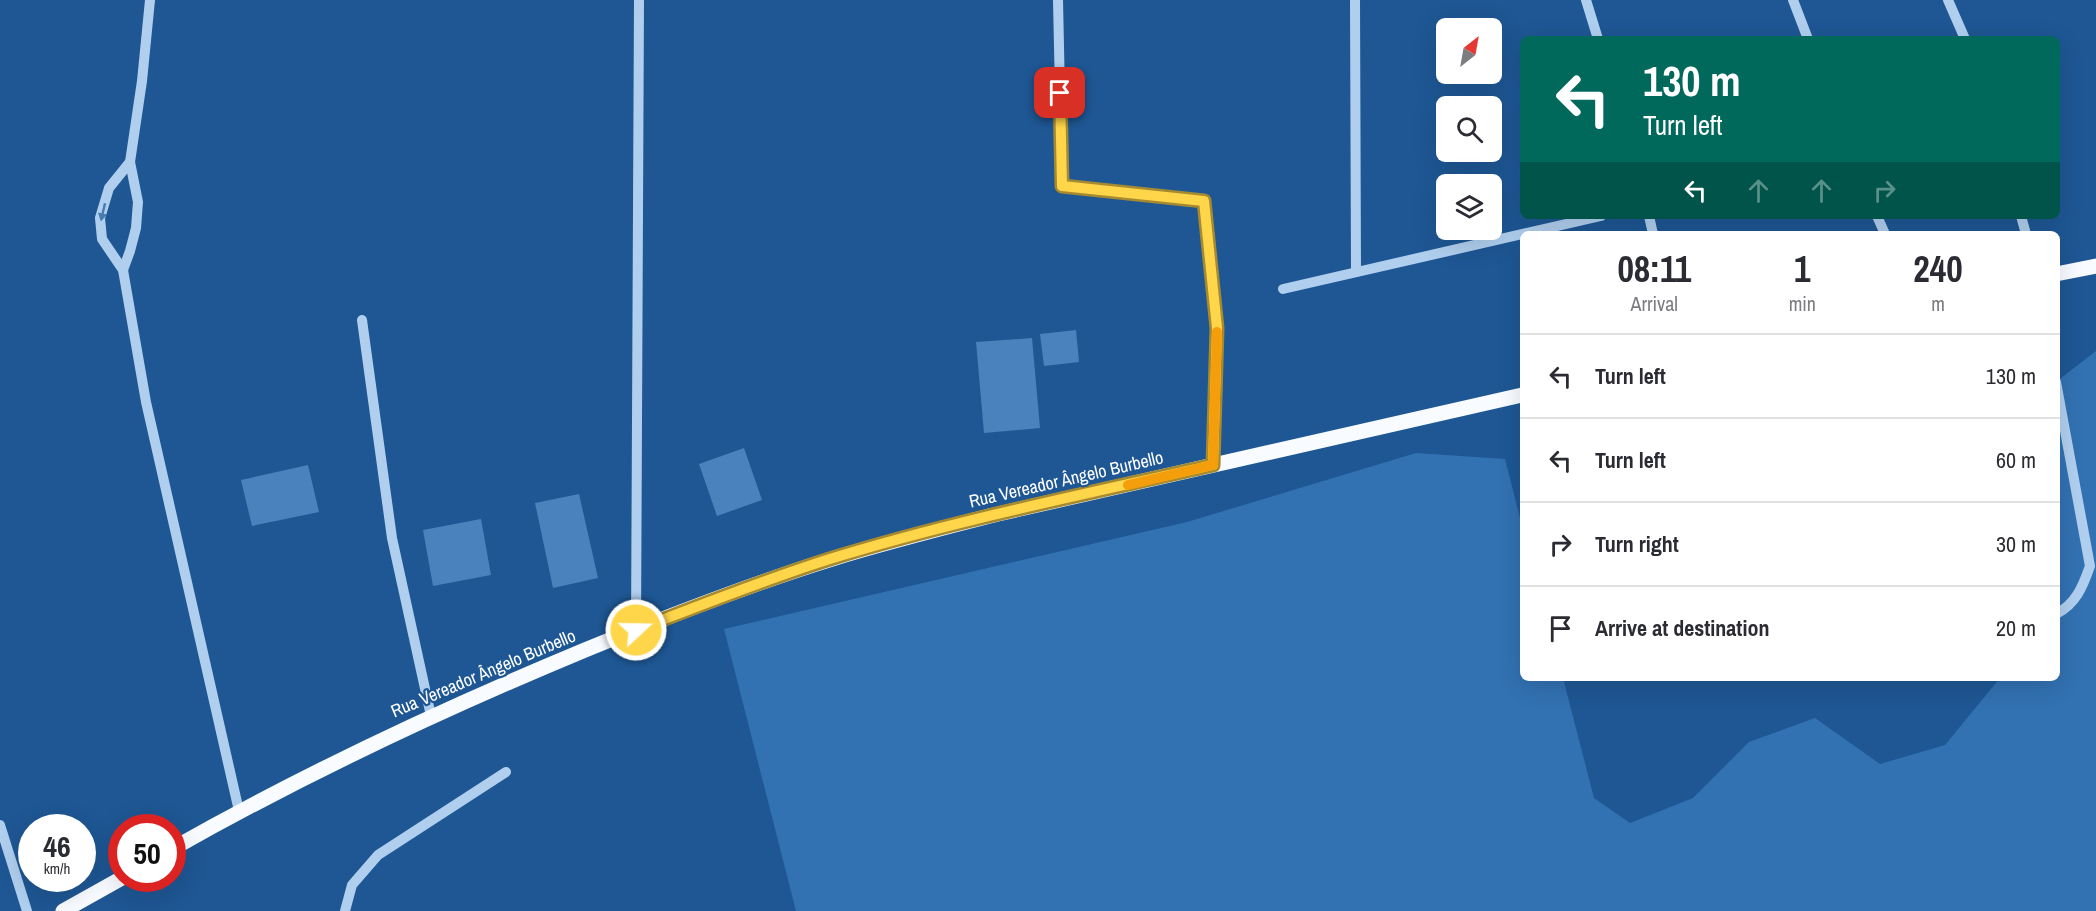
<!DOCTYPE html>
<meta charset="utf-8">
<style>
body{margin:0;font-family:"Archivo Narrow",sans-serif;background:#f2f2f3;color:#2b2b33;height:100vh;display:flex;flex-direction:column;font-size:22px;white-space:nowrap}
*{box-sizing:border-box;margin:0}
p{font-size:20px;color:#7c7c81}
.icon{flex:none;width:33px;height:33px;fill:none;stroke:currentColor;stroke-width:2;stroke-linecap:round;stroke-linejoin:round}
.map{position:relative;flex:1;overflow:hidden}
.drawer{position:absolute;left:1520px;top:231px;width:540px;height:450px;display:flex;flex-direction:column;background:#fff;border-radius:9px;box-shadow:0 6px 24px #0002}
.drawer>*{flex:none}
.banner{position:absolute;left:1520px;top:36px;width:540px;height:183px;border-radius:9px;box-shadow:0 6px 24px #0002;background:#00695c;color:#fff;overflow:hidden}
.needle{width:39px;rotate:31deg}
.controls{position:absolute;left:1436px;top:18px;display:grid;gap:12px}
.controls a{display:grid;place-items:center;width:66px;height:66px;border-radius:9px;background:#fff;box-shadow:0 6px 24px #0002;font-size:30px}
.speed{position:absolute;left:18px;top:814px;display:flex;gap:12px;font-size:30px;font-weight:700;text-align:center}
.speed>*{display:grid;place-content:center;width:78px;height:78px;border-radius:50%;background:#fff;box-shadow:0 6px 24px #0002;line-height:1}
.speed small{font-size:15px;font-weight:400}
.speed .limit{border:9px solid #d22;background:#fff;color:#111}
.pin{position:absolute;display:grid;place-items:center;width:51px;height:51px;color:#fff;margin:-26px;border-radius:12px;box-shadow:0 3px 9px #0006}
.me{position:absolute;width:66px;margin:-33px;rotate:69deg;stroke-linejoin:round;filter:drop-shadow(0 0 4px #0008)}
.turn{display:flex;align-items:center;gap:21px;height:126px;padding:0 24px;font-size:27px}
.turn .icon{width:78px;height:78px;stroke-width:2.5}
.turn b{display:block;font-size:42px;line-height:51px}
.lanes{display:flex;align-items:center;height:57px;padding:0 24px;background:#0003;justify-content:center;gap:30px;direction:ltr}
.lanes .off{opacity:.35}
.eta{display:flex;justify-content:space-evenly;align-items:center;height:102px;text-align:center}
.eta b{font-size:36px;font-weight:800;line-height:42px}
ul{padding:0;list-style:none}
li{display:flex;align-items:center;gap:18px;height:84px;padding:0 24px;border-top:2px solid #e1e1e2}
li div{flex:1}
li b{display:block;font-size:22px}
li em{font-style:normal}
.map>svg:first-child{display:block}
.green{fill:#3271b2}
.building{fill:#4a82bd}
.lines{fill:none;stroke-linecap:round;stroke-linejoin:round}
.minor{stroke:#b0cfef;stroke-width:10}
.major{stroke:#f8fbff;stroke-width:15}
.oneway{fill:#4a7baf}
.route-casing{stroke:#a68a30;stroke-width:15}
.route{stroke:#ffd54a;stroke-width:10}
.slow{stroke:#f59e0b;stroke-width:10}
.labels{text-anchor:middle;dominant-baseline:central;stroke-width:4.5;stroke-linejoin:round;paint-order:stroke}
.street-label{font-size:18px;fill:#fff;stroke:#1e5794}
</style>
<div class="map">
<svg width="2096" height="911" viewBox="0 0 2096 911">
<rect width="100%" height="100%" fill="#1e5794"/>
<!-- green -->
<polygon class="green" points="2096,351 2096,911 796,911 724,629 1187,522 1416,453 1505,459 1522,526 1522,678 1563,678 1594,798 1630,823 1693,798 1749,742 1815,718 1880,764 1945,745 2000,678 2056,678 2057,381"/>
<!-- building -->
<g class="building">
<polygon points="1076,330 1079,362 1044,366 1040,334"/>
<polygon points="1032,338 1040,428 984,433 976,342"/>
<polygon points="744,448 762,500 717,516 699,464"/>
<polygon points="308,465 319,512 252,526 241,480"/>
<polygon points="579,494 598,578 553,588 535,503"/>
<polygon points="481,519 491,575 433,586 423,530"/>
</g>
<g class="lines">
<!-- minor -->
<g class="minor">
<polyline points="1058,0 1062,186 1204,201 1217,328 1213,465"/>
<polyline points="1355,0 1356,272"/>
<polyline points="1586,0 1598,39"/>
<polyline points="1793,0 1808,39"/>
<polyline points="1948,0 1965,39"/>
<polyline points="130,162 109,188 100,218 102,239 123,270 146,402 239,811"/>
<polyline points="1649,216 1653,234"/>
<polyline points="1877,216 1885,234"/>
<polyline points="2021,216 2026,234"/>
<polyline points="123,270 130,251 136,228 138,202 130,162 142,81 150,0"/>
<polyline points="1283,289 1601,216"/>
<polyline points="362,320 392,538 431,716"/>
<path d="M2056,382L2090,566C2083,586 2076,604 2056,614"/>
<polyline points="636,630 639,0"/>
<polyline points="0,825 27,911"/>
<polyline points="345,911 352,885 378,855 506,772"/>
</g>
<!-- major -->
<g class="major">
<polyline points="2056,274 2096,266"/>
<path d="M172,849C306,773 443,709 585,650C666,617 748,585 832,559C887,542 943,528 998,514L1522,395"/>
<polyline points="63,911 122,878"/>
</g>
</g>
<!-- one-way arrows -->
<defs><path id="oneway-solid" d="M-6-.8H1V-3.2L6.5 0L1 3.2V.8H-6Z" transform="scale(1.5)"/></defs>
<use class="oneway" href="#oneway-solid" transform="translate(103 212) rotate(103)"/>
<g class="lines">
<defs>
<path id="route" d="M636,630C701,605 766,579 833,558C957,520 1086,494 1213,465L1217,328L1204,201L1062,186L1060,93"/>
</defs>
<!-- route casing -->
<use href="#route" class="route-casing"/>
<!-- route -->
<use href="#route" class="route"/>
<!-- slow -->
<polyline class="slow" points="1128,485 1213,465 1217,332"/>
</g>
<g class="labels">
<!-- street labels -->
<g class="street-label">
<text transform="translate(1066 479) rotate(-13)">Rua Vereador Ângelo Burbello</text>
<text transform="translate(483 673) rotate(-23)">Rua Vereador Ângelo Burbello</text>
</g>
</g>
</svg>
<div class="controls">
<a><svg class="needle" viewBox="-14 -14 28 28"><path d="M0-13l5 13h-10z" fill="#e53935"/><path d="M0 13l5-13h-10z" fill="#7c7c81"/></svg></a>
<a><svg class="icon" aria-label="search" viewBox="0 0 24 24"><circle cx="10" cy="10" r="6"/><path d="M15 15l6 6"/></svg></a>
<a><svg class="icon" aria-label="layers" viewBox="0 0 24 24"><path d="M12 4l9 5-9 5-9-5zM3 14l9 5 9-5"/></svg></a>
</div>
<div class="speed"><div>46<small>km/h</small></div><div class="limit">50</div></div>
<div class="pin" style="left:1060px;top:93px;background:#d93025"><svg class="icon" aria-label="arrive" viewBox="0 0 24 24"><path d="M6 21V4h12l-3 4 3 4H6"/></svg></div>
<svg class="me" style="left:636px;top:630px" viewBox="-20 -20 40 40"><circle r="17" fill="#ffd54a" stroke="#fff" stroke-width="3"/><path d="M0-11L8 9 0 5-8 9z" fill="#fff"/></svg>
<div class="banner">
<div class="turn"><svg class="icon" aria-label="left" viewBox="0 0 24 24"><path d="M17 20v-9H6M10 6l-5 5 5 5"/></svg><div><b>130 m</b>Turn left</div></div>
<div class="lanes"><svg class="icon" aria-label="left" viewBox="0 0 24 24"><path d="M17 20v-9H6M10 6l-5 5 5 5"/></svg><svg class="icon off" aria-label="ahead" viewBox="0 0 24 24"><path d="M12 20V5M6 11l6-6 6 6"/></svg><svg class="icon off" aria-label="ahead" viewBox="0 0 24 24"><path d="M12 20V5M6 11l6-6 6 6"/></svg><svg class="icon off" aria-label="right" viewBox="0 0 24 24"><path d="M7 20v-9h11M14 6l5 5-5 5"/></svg></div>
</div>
<section class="drawer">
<div class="eta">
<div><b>08:11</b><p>Arrival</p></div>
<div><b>1</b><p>min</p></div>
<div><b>240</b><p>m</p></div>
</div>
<ul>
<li><svg class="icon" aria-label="left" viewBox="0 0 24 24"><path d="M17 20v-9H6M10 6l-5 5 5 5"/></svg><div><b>Turn left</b></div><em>130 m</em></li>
<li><svg class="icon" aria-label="left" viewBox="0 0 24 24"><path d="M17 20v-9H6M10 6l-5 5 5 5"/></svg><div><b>Turn left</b></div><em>60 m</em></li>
<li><svg class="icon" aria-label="right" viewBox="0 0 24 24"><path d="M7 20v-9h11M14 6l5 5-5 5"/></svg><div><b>Turn right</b></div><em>30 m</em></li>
<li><svg class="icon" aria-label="arrive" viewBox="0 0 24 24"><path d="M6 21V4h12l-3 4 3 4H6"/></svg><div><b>Arrive at destination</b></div><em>20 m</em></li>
</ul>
</section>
</div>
